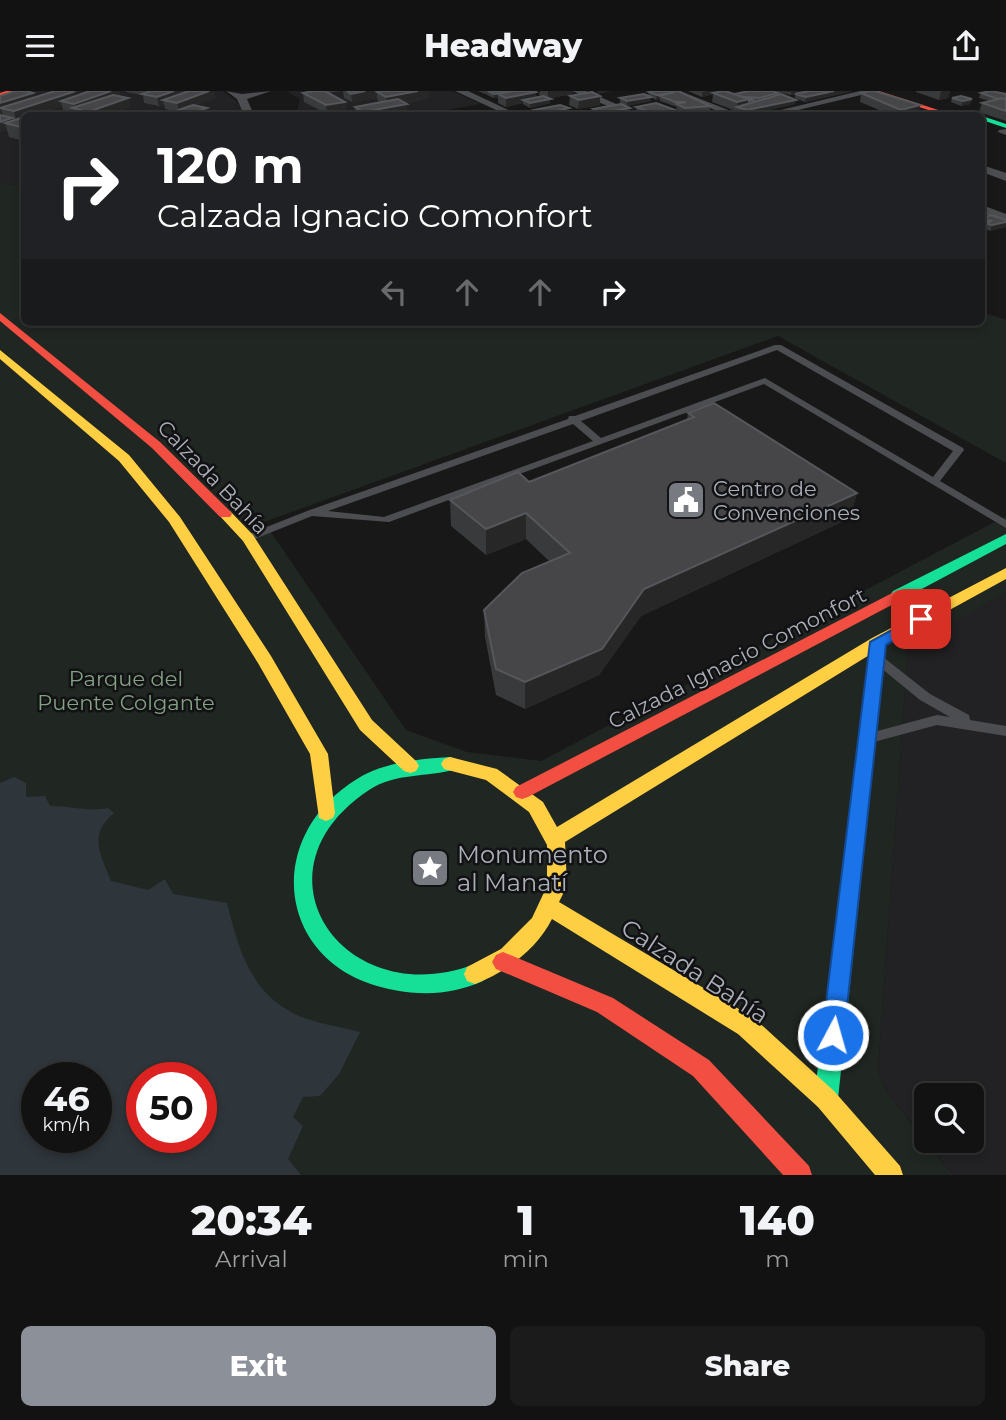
<!DOCTYPE html>
<meta charset="utf-8">
<style>
body{margin:0;font-family:Montserrat,sans-serif;background:#1b1b1b;color:#f1f3f6;height:100vh;display:flex;flex-direction:column;font-size:26px;white-space:nowrap}
*{box-sizing:border-box;margin:0}
p{font-size:23px;color:#9c9e9f}
.icon{flex:none;width:38px;height:38px;fill:none;stroke:currentColor;stroke-width:2;stroke-linecap:round;stroke-linejoin:round}
.map{position:relative;height:1084px;overflow:hidden}
.drawer{display:flex;flex-direction:column;background:#121212;flex:1}
.drawer>*{flex:none}
.guide{position:absolute;left:21px;top:21px;width:964px;height:214px;border-radius:10px;box-shadow:0 4px 10px #0003,0 0 0 2px #313232;background:#202124;color:#fff;overflow:hidden}
.tools{position:absolute;left:914px;top:992px;display:grid;gap:14px}
.tools a{display:grid;place-items:center;width:70px;height:70px;border-radius:10px;background:#121212;box-shadow:0 4px 10px #0003,0 0 0 2px #313232;font-size:35px}
.speed{position:absolute;left:21px;top:971px;display:flex;gap:14px;font-size:35px;font-weight:700;text-align:center}
.speed>*{display:grid;place-content:center;width:91px;height:91px;border-radius:50%;background:#121212;box-shadow:0 4px 10px #0003,0 0 0 2px #313232;line-height:1}
.speed small{font-size:18px;font-weight:400}
.speed .limit{border:10px solid #d22;background:#fff;color:#111}
.pin{position:absolute;display:grid;place-items:center;width:60px;height:60px;color:#fff;margin:-30px;border-radius:14px;box-shadow:0 4px 10px #0006}
.me{position:absolute;width:77px;margin:-38px;rotate:6deg;stroke-linejoin:round;filter:drop-shadow(0 0 5px #0008)}
.turn{display:flex;align-items:center;gap:24px;height:147px;padding:0 21px;font-size:32px}
.turn .icon{width:91px;height:91px;stroke-width:2.5}
.turn b{display:block;font-size:49px;line-height:60px}
.lanes{display:flex;align-items:center;height:66px;padding:0 21px;background:#0003;justify-content:center;gap:35px;direction:ltr}
.lanes .off{opacity:.35}
.eta{display:flex;justify-content:space-evenly;align-items:center;height:119px;text-align:center}
.eta b{font-size:42px;font-weight:800;line-height:49px}
.primary-button{display:flex;gap:14px;margin-top:auto;padding:14px 21px}
.primary-button a{flex:1;height:80px;border-radius:10px;background:#8c9099;color:#fff;font-size:28px;font-weight:800;line-height:80px;text-align:center}
.primary-button a+a{background:#1b1b1b;color:#f1f3f6}
header{display:flex;justify-content:space-between;align-items:center;height:91px;padding:0 21px;background:#121212;font-size:32px;font-weight:800}
.map>svg:first-child{display:block}
.built{fill:#222224}
.green{fill:#202621;fill-rule:evenodd}
.water{fill:#2e353b;fill-rule:evenodd}
.lines{fill:none;stroke-linecap:round;stroke-linejoin:round}
.lane{fill:#4c4d50;fill-rule:evenodd}
.street{fill:#4c4d50;fill-rule:evenodd}
.fast{fill:#16e098;fill-rule:evenodd}
.slow{fill:#ffcf43;fill-rule:evenodd}
.jam{fill:#f24e42;fill-rule:evenodd}
.wall{fill:#393a3b}
.shaded-wall{fill:#272728}
.building{fill:#464649;stroke:#55575a;stroke-width:2}
.route{fill:#1a73e8;stroke:#114b97;stroke-width:2}
.labels{text-anchor:middle;dominant-baseline:central;stroke-width:5;stroke-linejoin:round;paint-order:stroke}
.street-label{font-size:21px;fill:#aaafb8;stroke:#121214}
.poi-label{font-size:21px;fill:#aaafb8;stroke:#121214;text-anchor:start}
.park-label{font-size:21px;fill:#83a183;stroke:#121214}
.near-poi-label{font-size:24px;fill:#aaafb8;stroke:#121214;text-anchor:start}
.near-street-label{font-size:24px;fill:#aaafb8;stroke:#121214}
</style>
<header><svg class="icon" aria-label="menu" viewBox="0 0 24 24"><path d="M4 6h16M4 12h16M4 18h16"/></svg>Headway<svg class="icon" aria-label="share" viewBox="0 0 24 24"><path d="M12 15V3M7 8l5-5 5 5M5 13v7h14v-7"/></svg></header>
<div class="map">
<svg width="1006" height="1084" viewBox="0 0 1006 1084">
<rect width="100%" height="100%" fill="#181818"/>
<!-- built -->
<g class="built">
<polygon points="27,0 223,0 236,10 246,24 24,24 24,95 0,92 0,10"/>
<polygon points="286,0 452,0 481,13 418,24 296,24 300,8"/>
<polygon points="1006,502 1006,1084 953,1084 927,1050 971,1050 971,1004 926,1004 926,1049 890,1005 882,992 878,978 908,555"/>
</g>
<!-- green -->
<path class="green" d="M0,92L24,95V231H982V221L1006,229V372L778,245L264,431L406,639L467,661L541,670L1006,425V502L908,556L878,978L882,992L890,1005L953,1084H0ZM37,987H96V1046H37ZM142,987H201V1046H142Z"/>
<!-- water -->
<path class="water" d="M14,686L26,692V706L45,705L50,715C71,715 88,721 108,717L114,722C88,744 100,762 111,790L148,799L165,788L173,803L227,812C238,856 249,898 291,921C310,932 339,935 360,941L339,983L320,1005L303,1006L293,1026L303,1035L288,1068L301,1084H0V692ZM96,987V1046H37V987ZM142,987H201V1046H142Z"/>
<g class="lines">
<!-- lane -->
<g class="lane">
<path d="M775,254H781L963,357L964,359L940,390L1006,429V437L764,293L389,431L312,425L252,449L248,450L242,447L244,445L307,420L568,328L569,325H575ZM777,259L953,360L933,386L765,287L601,347L581,330ZM573,333L593,350L384,426L328,420Z"/>
<polygon points="879,565 883,566 930,603 969,624 970,629 1006,635 1006,645 937,634 870,652 865,651 863,647 865,643 870,642 937,624 950,626 920,609 875,572 873,569"/>
</g>
<!-- street -->
<g class="street">
<polygon points="226,0 242,3 271,0 247,8 254,24 244,24 237,8"/>
<polygon points="455,0 468,0 519,24 507,24"/>
<polygon points="572,0 586,0 642,24 629,24"/>
<polygon points="666,0 680,0 741,24 728,24"/>
<polygon points="860,0 878,0 777,24 760,24"/>
<polygon points="1006,38 1006,44 998,41 999,39"/>
<polygon points="982,74 1006,82 1006,90 982,81"/>
<polygon points="982,114 1006,123 1006,132 982,122"/>
</g>
<!-- fast -->
<g class="fast">
<polygon points="982,25 1006,33 1006,37 982,29"/>
<polygon points="1006,443 1006,453 903,508 893,508 890,504 893,500"/>
<polygon points="878,546 886,551 838,1008 834,1016 826,1020 818,1016 814,1008 870,551"/>
<path d="M450,666L456,668L459,673L456,678C427,687 396,681 369,699C245,781 344,923 475,873L483,876L486,883L483,890C453,903 426,905 394,899C278,879 259,748 357,688C384,671 419,668 450,666Z"/>
</g>
<!-- slow -->
<g class="slow">
<polygon points="0,259 129,364 180,426 271,565 328,663 335,722 333,727 326,730 319,727 310,663 258,572 169,431 119,370 0,268"/>
<polygon points="225,419 230,420 253,444 372,629 416,670 419,675 416,680 410,682 404,680 360,639 243,450 218,423"/>
<path d="M1006,477V488L884,555L565,751L567,795L559,811L754,927L834,1000L900,1075L903,1084H875L818,1016L738,943L552,828C537,858 506,881 475,893L467,890L464,883L467,876L501,858L532,827L547,795V754L529,721L486,689L444,678L441,673L444,668L450,666L497,678L543,711L557,736L872,547Z"/>
</g>
<!-- jam -->
<g class="jam">
<polygon points="6,0 16,0 0,6 0,2"/>
<polygon points="869,0 879,0 954,24 944,24"/>
<polygon points="0,222 160,351 230,420 232,423 230,426 220,426 152,357 0,230"/>
<polygon points="898,499 903,500 906,504 903,508 528,706 522,708 516,706 513,701 516,696"/>
<polygon points="503,861 613,907 709,969 809,1075 812,1084 783,1084 693,985 597,921 496,878 492,871 496,864"/>
</g>
</g>
<!-- wall -->
<g class="wall">
<polygon points="119,0 120,5 128,7 130,16 106,24 74,24 73,21 63,19 62,15 44,21 24,24 24,50 9,46 7,39 0,41 3,25 2,21 0,22 0,5 35,6 74,5"/>
<polygon points="126,0 213,0 215,7 175,20 165,18 164,13 159,15 144,12 143,4 126,1"/>
<polygon points="308,0 341,0 329,2 345,11 346,20 327,23 304,11 303,2 310,1"/>
<polygon points="343,0 429,0 429,7 405,12 407,22 394,24 355,24 355,16 380,11 378,10 377,7 352,11 344,7"/>
<polygon points="478,0 536,1 536,6 542,5 539,4 540,0 573,0 573,3 550,7 550,12 530,17 523,13 523,12 506,16 498,12 498,7 494,7 487,4 487,3 485,3"/>
<polygon points="688,0 719,0 719,1 735,3 778,2 778,4 796,9 795,13 747,24 712,11 713,3 702,6"/>
<polygon points="774,0 806,1 853,0 805,11 795,7 795,3 791,4"/>
<polygon points="916,0 950,0 948,7 939,9 916,1"/>
<polygon points="649,1 710,15 710,20 685,21 676,18 677,16 660,10 660,8 656,9 651,6 651,10 627,15 620,12 620,7 648,5"/>
<polygon points="861,2 920,14 918,23 913,24 891,24 860,11"/>
<polygon points="981,2 1006,3 1006,30 979,21 982,12 990,10 979,7"/>
<polygon points="570,5 600,5 600,14 578,18 569,14"/>
<polygon points="952,7 970,13 961,15 951,11"/>
<polygon points="636,16 675,20 683,22 683,24 646,24 636,21"/>
<polygon points="569,17 569,23 573,24 534,24 534,19"/>
<polygon points="593,18 629,24 592,24"/>
<polygon points="983,127 1006,129 1006,136 990,140 984,137 985,134 982,133"/>
<polygon points="688,322 857,402 850,427 641,525 599,584 525,618 496,604 485,546 484,519 549,470 526,448 486,464 451,435 450,409 529,391 687,329"/>
</g>
<!-- shaded-wall -->
<g class="shaded-wall">
<polygon points="111,0 119,0 120,6 75,18 74,13"/>
<polygon points="174,0 191,0 163,9 164,13 159,15 157,6"/>
<polygon points="209,0 213,0 215,7 179,21 177,12"/>
<polygon points="365,0 399,0 377,1 377,7 352,11 351,3"/>
<polygon points="418,0 429,0 429,7 387,15 386,6"/>
<polygon points="511,0 498,3 498,7 494,7 494,3"/>
<polygon points="548,0 573,0 573,3 548,8"/>
<polygon points="598,0 612,0 597,3"/>
<polygon points="708,0 719,0 719,2 713,2 713,3 702,6 702,1"/>
<polygon points="791,0 806,0 791,4"/>
<polygon points="834,0 853,0 805,11 806,6"/>
<polygon points="941,0 950,0 948,7 939,9"/>
<polygon points="73,1 76,10 61,10 62,15 32,24 24,24 24,27 16,30 14,20"/>
<polygon points="536,1 536,9 523,9 523,12 506,16 506,7"/>
<polygon points="675,1 660,5 660,8 656,9 657,4"/>
<polygon points="33,2 36,11 0,17 2,21 0,22 0,12"/>
<polygon points="778,2 778,6 759,11 759,7"/>
<polygon points="600,5 600,14 578,18 579,9"/>
<polygon points="651,6 651,10 627,15 627,10"/>
<polygon points="128,7 130,16 106,24 88,24 88,21"/>
<polygon points="551,8 550,12 530,17 530,12"/>
<polygon points="749,8 753,9 752,13 737,16 737,11"/>
<polygon points="972,8 970,13 961,15 963,10"/>
<polygon points="796,9 795,13 747,24 747,19"/>
<polygon points="345,11 346,20 327,23 326,14"/>
<polygon points="407,13 407,22 394,24 364,24 363,21"/>
<polygon points="920,14 918,23 913,24 900,24 901,19"/>
<polygon points="207,17 208,24 186,24"/>
<polygon points="569,17 568,24 543,24 543,23"/>
<polygon points="630,17 629,24 601,24 601,22"/>
<polygon points="12,27 14,34 5,32 7,39 0,41 0,31"/>
<polygon points="1006,131 1006,136 990,140 992,134"/>
<polygon points="857,402 850,427 641,525 599,584 525,618 525,591 644,498"/>
<polygon points="526,422 526,448 486,464 486,438"/>
</g>
<!-- building -->
<g class="building">
<polygon points="15,0 26,0 33,2 0,12 0,5"/>
<polygon points="55,0 68,0 73,1 14,20 0,17"/>
<polygon points="90,0 111,0 74,13 61,10"/>
<polygon points="151,0 174,0 157,6 142,3"/>
<polygon points="189,0 209,0 177,12 163,9"/>
<polygon points="314,0 325,0 345,11 326,14 303,2"/>
<polygon points="347,0 365,0 351,3"/>
<polygon points="382,0 418,0 386,6 377,1"/>
<polygon points="488,0 510,0 494,3"/>
<polygon points="513,0 534,0 536,1 506,7 498,3"/>
<polygon points="654,0 678,0 710,15 685,17 677,13 686,11 675,11 660,5 675,1 657,4 649,1"/>
<polygon points="723,0 725,0 749,8 737,11 713,2"/>
<polygon points="749,0 772,0 778,2 759,7 745,6 753,9 749,10 749,8 735,3"/>
<polygon points="809,0 834,0 806,6 795,3"/>
<polygon points="870,0 875,0 920,14 901,19 861,2"/>
<polygon points="991,0 1006,3 1006,9 1002,7 998,8 981,2"/>
<polygon points="592,1 600,5 579,9 570,5"/>
<polygon points="644,3 651,6 627,10 620,7"/>
<polygon points="781,3 796,9 747,19 737,16"/>
<polygon points="113,4 128,7 88,21 72,17"/>
<polygon points="543,5 551,8 530,12 523,9"/>
<polygon points="961,5 972,8 963,10 952,7"/>
<polygon points="1002,7 1006,9 1006,20 982,12"/>
<polygon points="398,8 407,13 363,21 355,16"/>
<polygon points="656,12 675,19 656,23 636,16"/>
<polygon points="621,13 630,17 601,22 593,18"/>
<polygon points="193,14 207,17 186,24 164,24"/>
<polygon points="560,14 569,17 543,23 534,19"/>
<polygon points="42,20 61,24 28,24"/>
<polygon points="676,20 683,22 673,24 660,23"/>
<polygon points="0,24 12,27 0,31"/>
<polygon points="24,26 24,37 5,32"/>
<polygon points="991,124 1006,129 1006,131 992,134 985,132 991,130 983,127"/>
<polygon points="714,312 857,402 644,498 602,558 525,591 496,578 484,519 522,482 570,462 526,422 486,438 450,409 518,381 529,391 694,326 688,322"/>
</g>
<!-- route -->
<polygon class="route" points="921,523 929,528 926,532 886,554 844,944 841,952 833,955 825,952 822,944 870,551"/>
<!-- icons -->
<defs>
<symbol id="civic-square" viewBox="-11 -11 22 22"><rect x="-9" y="-9" width="18" height="18" rx="4" fill="#777a80" stroke="#121214"/><path d="M-.6-6.5H3V-4.5H.6V-3L4-1V1h2V6H-6V1h2V-1L-.6-3ZM-1.2 2.5V6h2.4V2.5Z" fill="#fff"/></symbol>
<symbol id="sight-square" viewBox="-11 -11 22 22"><rect x="-9" y="-9" width="18" height="18" rx="4" fill="#777a80" stroke="#121214"/><path d="M0-6L1.8-2.2L6-1.7L2.9 1.2L3.7 5.4L0 3.3L-3.7 5.4L-2.9 1.2L-6-1.7L-1.8-2.2Z" fill="#fff"/></symbol>
</defs>
<g fill-rule="evenodd">
<use href="#civic-square" x="664" y="387" width="44" height="44"/>
<use href="#sight-square" x="408" y="755" width="44" height="44"/>
</g>
<g class="labels">
<!-- street labels -->
<g class="street-label">
<text transform="translate(213 386) rotate(46)">Calzada Bahía</text>
<text transform="translate(737 567) rotate(-27)">Calzada Ignacio Comonfort</text>
</g>
<!-- poi labels -->
<g class="poi-label">
<text x="713" y="397">Centro de<tspan x="713" dy="24">Convenciones</tspan></text>
</g>
<!-- park labels -->
<g class="park-label">
<text x="126" y="587">Parque del<tspan x="126" dy="24">Puente Colgante</tspan></text>
</g>
<!-- near-poi labels -->
<g class="near-poi-label">
<text x="457" y="763">Monumento<tspan x="457" dy="28">al Manatí</tspan></text>
</g>
<!-- near-street labels -->
<g class="near-street-label">
<text transform="translate(695 880) rotate(33)">Calzada Bahía</text>
</g>
</g>
</svg>
<div class="tools">
<a><svg class="icon" aria-label="search" viewBox="0 0 24 24"><circle cx="10" cy="10" r="6"/><path d="M15 15l6 6"/></svg></a>
</div>
<div class="speed"><div>46<small>km/h</small></div><div class="limit">50</div></div>
<div class="pin" style="left:921px;top:528px;background:#d93025"><svg class="icon" aria-label="arrive" viewBox="0 0 24 24"><path d="M6 21V4h12l-3 4 3 4H6"/></svg></div>
<svg class="me" style="left:833px;top:944px" viewBox="-20 -20 40 40"><circle r="17" fill="#1a73e8" stroke="#fff" stroke-width="3"/><path d="M0-11L8 9 0 5-8 9z" fill="#fff"/></svg>
<div class="guide">
<div class="turn"><svg class="icon" aria-label="right" viewBox="0 0 24 24"><path d="M7 20v-9h11M14 6l5 5-5 5"/></svg><div><b>120 m</b>Calzada Ignacio Comonfort</div></div>
<div class="lanes"><svg class="icon off" aria-label="left" viewBox="0 0 24 24"><path d="M17 20v-9H6M10 6l-5 5 5 5"/></svg><svg class="icon off" aria-label="ahead" viewBox="0 0 24 24"><path d="M12 20V5M6 11l6-6 6 6"/></svg><svg class="icon off" aria-label="ahead" viewBox="0 0 24 24"><path d="M12 20V5M6 11l6-6 6 6"/></svg><svg class="icon" aria-label="right" viewBox="0 0 24 24"><path d="M7 20v-9h11M14 6l5 5-5 5"/></svg></div>
</div>
</div>
<section class="drawer">
<div class="eta">
<div><b>20:34</b><p>Arrival</p></div>
<div><b>1</b><p>min</p></div>
<div><b>140</b><p>m</p></div>
</div>
<div class="primary-button"><a>Exit</a><a>Share</a></div>
</section>
